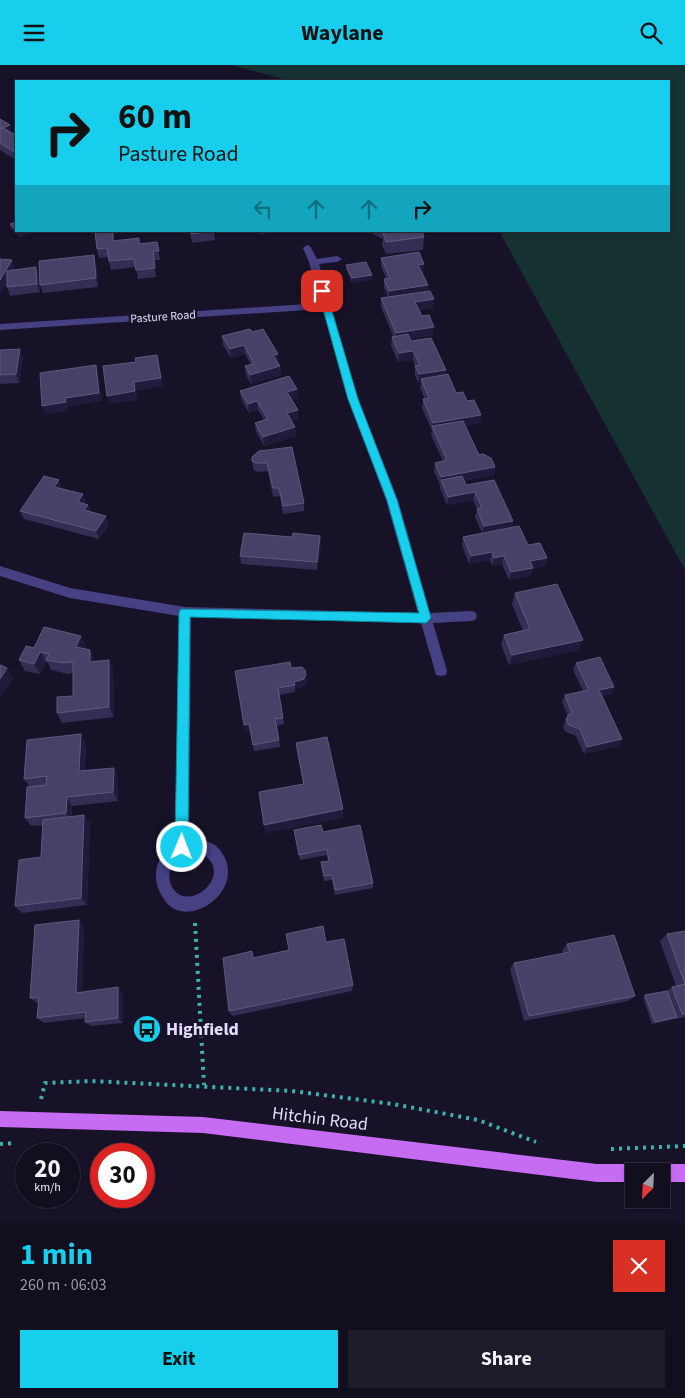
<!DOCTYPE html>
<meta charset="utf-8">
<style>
body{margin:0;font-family:"Source Sans 3",sans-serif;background:#1e1c2b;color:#f1f3f6;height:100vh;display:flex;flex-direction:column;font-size:19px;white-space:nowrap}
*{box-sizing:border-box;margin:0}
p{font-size:16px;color:#9c9ca4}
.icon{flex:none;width:28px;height:28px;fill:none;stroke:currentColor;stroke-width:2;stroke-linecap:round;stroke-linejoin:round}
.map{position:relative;height:1158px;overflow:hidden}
.panel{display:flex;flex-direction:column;background:#110e1e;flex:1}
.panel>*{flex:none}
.banner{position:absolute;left:15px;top:15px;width:655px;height:152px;border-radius:0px;box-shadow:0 1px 4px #0004,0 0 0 1px #302e3c;background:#17cfed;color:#111;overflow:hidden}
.needle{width:32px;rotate:204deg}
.buttons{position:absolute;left:625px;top:1098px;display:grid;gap:10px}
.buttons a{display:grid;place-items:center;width:45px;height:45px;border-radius:0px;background:#110e1e;box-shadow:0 1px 4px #0004,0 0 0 1px #302e3c;font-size:25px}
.speed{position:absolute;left:15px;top:1078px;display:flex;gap:10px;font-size:25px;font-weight:700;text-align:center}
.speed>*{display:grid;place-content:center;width:65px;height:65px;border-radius:50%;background:#110e1e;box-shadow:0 1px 4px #0004,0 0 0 1px #302e3c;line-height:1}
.speed small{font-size:12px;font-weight:400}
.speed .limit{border:8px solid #d22;background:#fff;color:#111}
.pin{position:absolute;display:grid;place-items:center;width:42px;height:42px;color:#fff;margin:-21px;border-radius:10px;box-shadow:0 2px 8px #0006}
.me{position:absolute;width:55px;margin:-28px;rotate:1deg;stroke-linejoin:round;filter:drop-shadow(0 0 4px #0008)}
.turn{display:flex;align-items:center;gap:18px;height:105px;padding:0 20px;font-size:22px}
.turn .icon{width:65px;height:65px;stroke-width:2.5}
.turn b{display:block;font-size:35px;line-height:42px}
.lanes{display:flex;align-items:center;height:48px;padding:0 20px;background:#0003;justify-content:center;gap:25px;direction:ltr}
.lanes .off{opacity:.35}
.round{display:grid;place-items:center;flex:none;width:52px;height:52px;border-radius:0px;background:#1e1c2b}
.head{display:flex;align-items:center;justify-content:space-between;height:85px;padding:0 20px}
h1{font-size:30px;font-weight:700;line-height:38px;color:#17cfed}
.primary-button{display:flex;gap:10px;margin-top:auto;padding:10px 20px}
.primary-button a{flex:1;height:58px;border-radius:0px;background:#17cfed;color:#111;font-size:20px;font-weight:700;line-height:58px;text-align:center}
.primary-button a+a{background:#1e1c2b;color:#f1f3f6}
header{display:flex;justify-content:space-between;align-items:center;height:65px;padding:0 20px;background:#17cfed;color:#111;font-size:22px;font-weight:700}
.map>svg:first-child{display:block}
.green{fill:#163131}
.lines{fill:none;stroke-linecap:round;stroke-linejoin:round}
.path{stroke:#3ab2af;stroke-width:4;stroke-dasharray:3 5;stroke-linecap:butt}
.street{fill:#464183;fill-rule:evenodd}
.primary{fill:#c66cf3;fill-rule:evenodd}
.wall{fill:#362d54}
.shaded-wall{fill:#221a3b}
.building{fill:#484066;stroke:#60587d}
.route{fill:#17cfed;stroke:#0f879a}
.labels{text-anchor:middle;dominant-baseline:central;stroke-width:5;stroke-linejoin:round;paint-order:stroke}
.far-street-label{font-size:12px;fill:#e1dcfc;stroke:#171228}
.near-poi-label{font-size:18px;font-weight:bold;fill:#e1dcfc;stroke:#171228;text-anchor:start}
.near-street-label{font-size:18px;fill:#e1dcfc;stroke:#171228}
</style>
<header><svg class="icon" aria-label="menu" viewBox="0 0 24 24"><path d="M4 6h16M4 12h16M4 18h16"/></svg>Waylane<svg class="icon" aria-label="search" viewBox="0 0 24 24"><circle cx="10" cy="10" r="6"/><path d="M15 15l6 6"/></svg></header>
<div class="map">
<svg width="685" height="1158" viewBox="0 0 685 1158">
<rect width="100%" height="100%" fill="#171228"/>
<!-- green -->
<polygon class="green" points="231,0 685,0 685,505 499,166 669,166 669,16 291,16"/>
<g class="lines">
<!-- path -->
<g class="path">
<polyline points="195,858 204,1020"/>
<polyline points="41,1034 45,1018 91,1016 292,1026 393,1039 478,1055 536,1077"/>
<polyline points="0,1079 14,1078"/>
<polyline points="611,1084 685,1081"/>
</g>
<!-- street -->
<path class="street" d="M307,180L310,181L317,194L337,191L342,194L337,197L319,199L358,334L398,435L430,548L471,546L475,547L477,551L475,555L471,556L433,558L447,606L446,610L441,611L436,610L435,606L421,558L191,552L189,774C200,773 213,776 220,785C250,824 188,866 166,837C150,817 153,792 175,778L179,551L70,533L0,511V501L70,523L185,542L418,548L386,435L348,334L323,244L0,265V259L321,238L309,197L303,183ZM199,787C237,805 193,848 174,825C169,818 168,811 171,802L183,789Z"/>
<!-- primary -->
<g class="primary">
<polygon points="0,1046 203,1052 597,1099 634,1099 640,1102 642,1106 634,1106 634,1117 597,1117 203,1068 0,1062"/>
<polygon points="661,1099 685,1099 685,1117 661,1117 661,1106 653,1106 655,1102"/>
</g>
</g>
<!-- wall -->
<g class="wall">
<polygon points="0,54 11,64 8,66 16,70 16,95 0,85"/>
<polygon points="16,157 16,166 36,166 20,172 12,164 10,159"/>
<polygon points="190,166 214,166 215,175 192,178"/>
<polygon points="259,166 276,166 277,167 259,169"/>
<polygon points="373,166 422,166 424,172 423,185 386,189 382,180 383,174 373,169"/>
<polygon points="115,176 140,179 157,177 160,195 154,195 156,212 138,214 136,202 111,205 108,192 99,193 97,184"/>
<polygon points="381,193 424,199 424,208 422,208 428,220 427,226 433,243 419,245 433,270 410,274 411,276 446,305 445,310 456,328 467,336 481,350 480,358 465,361 479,390 495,402 494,410 464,416 466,420 513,456 512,463 528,480 547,493 545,501 533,503 530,511 509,515 502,499 492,501 490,495 469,499 462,480 463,472 482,468 475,452 477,444 473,435 447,440 440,423 440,420 434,406 435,398 443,396 431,370 432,366 422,343 423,334 425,334 420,323 421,318 418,318 415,310 415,301 413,295 398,297 391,280 392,272 393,271 381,242 381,233 388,232 384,223 384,214 386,213 381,201"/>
<polygon points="0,194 15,205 39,211 40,227 10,231 7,222 7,218 0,229"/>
<polygon points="96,199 98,222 43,228 40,220"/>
<polygon points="346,200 372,210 372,214 352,218 346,204"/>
<polygon points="252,267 278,289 278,298 280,301 281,310 251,319 246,310 245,301 251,300 245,289 231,293 223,280 222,271"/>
<polygon points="0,285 23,293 19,318 0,319"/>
<polygon points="297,324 298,333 292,335 298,353 291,356 295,362 296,371 264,381 256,367 255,358 264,355 258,345 249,348 241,334 240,326"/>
<polygon points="259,386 304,438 304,446 283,449 280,431 273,432 268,406 257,407 253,404 252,392"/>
<polygon points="62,423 86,437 85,439 88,440 91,447 109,459 99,474 24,454 20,446"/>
<polygon points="320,471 321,479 317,505 241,499 240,491"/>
<polygon points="515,528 579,585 509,600 501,580 504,570 523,566 512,539"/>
<polygon points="86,581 85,584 95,596 109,595 113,605 114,652 62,658 57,648 73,631 73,608 68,609 51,605 48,598 46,597 40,609 25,606 19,595 34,583"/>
<polygon points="576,598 614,622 611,629 602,631 622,674 618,681 584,689 576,671 566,667 563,662 568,651 562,637 565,630 583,626 573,605"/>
<polygon points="291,603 307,617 304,621 295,624 295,627 279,630 284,659 277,661 280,682 254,686 250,665 245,666"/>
<polygon points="296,678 343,753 265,768 303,719 297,687"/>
<polygon points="86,679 85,706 118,712 118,736 72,741 72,752 84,750 90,759 87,840 22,848 15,841 41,792 43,760 31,761 25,753 30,722 24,714"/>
<polygon points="294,765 323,767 373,818 373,823 335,830 332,815 324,816 322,803 321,797 328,796 327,790 300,795"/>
<polygon points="79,855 84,862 82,927 123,928 123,958 91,961 85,957 86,953 44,958 37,953 38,938 37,938 30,933"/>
<polygon points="685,866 685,952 652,959 643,932 645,930 667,926 672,922 676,921 660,876 667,869"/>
<polygon points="326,877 353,920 352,926 232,951 229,946 254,893"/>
<polygon points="567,879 635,931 628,936 524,956 510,904 514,898 563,889 562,886"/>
</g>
<!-- shaded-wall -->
<g class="shaded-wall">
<polygon points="10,60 11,64 0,69 0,64"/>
<polygon points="22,166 36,166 20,172 18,168"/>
<polygon points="94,190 96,199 98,222 96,213"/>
<polygon points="12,195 15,204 0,229 0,215"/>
<polygon points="424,199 424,208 417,209 418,200"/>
<polygon points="36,202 39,211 40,227 37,219"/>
<polygon points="372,210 372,214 352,218 352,213"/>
<polygon points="428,220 427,229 389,234 389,226"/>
<polygon points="434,234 433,243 415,246 415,237"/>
<polygon points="434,262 433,270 396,277 396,268"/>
<polygon points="244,280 245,289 231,293 230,284"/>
<polygon points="20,284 23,293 19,318 16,309"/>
<polygon points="413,286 413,295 398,297 399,288"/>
<polygon points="278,289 278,297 274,299 273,290"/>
<polygon points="157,290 163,321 136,326 138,335 109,339 107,331 134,317"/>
<polygon points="96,300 98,309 102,336 68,342 69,346 45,350 42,341 65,333"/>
<polygon points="280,301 281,310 251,319 250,310"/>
<polygon points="446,305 445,313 421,314 421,318 418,318 419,309"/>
<polygon points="297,324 298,333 288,336 287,327"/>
<polygon points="257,336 258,345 249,348 248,339"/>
<polygon points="298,345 298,353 287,357 287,348"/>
<polygon points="481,350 480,358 434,366 432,361 433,358"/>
<polygon points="295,362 296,371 264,381 263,372"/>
<polygon points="495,402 494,410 443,420 441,415 440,420 441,412"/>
<polygon points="59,415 62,423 58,430 54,422"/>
<polygon points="475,427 473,435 447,440 448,432"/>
<polygon points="83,429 86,437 81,445 78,437"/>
<polygon points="88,440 91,448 84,445"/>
<polygon points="106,451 109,459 99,474 96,466"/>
<polygon points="513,456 511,464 482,469 484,461"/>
<polygon points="320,471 321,479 317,505 317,497"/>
<polygon points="492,487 490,495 469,499 471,491"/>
<polygon points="504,491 502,499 492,501 494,493"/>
<polygon points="547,493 545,501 527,504 530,496"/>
<polygon points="533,503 530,511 509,515 511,507"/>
<polygon points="81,571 86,581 80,592 76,582"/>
<polygon points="583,575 579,585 509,600 512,590"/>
<polygon points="90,585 95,596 95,607 90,597"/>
<polygon points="40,587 46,597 40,609 34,599"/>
<polygon points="109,595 113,605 114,652 109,642"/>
<polygon points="7,603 14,613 0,633 0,614"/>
<polygon points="306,609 307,617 304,621 295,624 294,617"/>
<polygon points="614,622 611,629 596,633 599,625"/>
<polygon points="249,659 251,665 245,666 244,660"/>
<polygon points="81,669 86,679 84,715 79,706"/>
<polygon points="622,674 618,681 584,689 587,682"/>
<polygon points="114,703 118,712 118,736 113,727"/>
<polygon points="67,732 72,741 72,756 66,748"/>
<polygon points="343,744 343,753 265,768 264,760"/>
<polygon points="84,750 90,759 87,840 81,833"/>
<polygon points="79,855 84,862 82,933 76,928"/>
<polygon points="118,922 123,928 123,958 118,953"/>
</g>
<!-- building -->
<g class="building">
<polygon points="0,54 10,60 0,64"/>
<polygon points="3,63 16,70 16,88 0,78 0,64"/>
<polygon points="16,157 16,165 10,159"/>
<polygon points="100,166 113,166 113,176 139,173 139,179 157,177 159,186 153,186 155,203 136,205 134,194 109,196 107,183 97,184 95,167"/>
<polygon points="190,166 214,166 191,169"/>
<polygon points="392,166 422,166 424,172 386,177 383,167"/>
<polygon points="419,187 424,199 418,200 428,220 389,226 384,214 390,213 381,193"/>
<polygon points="94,190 96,213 40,220 39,196"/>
<polygon points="0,194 12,195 0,215"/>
<polygon points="366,197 372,210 352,213 346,200"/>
<polygon points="36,202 37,219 7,222 7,206"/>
<polygon points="430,226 434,234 415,237 422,251 429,250 434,262 396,268 381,233"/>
<polygon points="250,264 252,267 263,264 278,289 273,290 280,301 250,310 245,301 254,299 244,280 230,284 222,271"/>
<polygon points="408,269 411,276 431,273 446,305 419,309 415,301 420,300 413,286 399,288 392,272"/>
<polygon points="20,284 16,309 0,310 0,285"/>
<polygon points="157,290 161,313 134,317 135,326 107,331 103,301 136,297 135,293"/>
<polygon points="96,300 99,328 65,333 66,337 42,341 40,308"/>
<polygon points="448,309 456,328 463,327 467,336 474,335 481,350 433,358 423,334 429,333 421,314"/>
<polygon points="289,311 297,324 287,327 298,345 287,348 295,362 263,372 255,358 268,354 257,336 248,339 240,326"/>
<polygon points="463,356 479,390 483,389 491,393 495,402 441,412 435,398 447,395 432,361"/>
<polygon points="292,382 304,438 283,441 279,423 273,423 267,398 256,398 252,396 252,392 259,386"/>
<polygon points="44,411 59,415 54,422 83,429 78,437 88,440 84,445 106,451 96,466 20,446"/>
<polygon points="462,411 466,420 494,415 513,456 484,461 477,444 482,443 475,427 448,432 441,415"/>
<polygon points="519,461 528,480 540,478 547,493 530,496 533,503 511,507 504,491 494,493 492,487 471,491 463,472"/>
<polygon points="244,468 292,472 293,468 320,471 317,497 240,491"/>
<polygon points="557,519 583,575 512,590 504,570 530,564 515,528"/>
<polygon points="44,562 81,571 76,582 90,585 90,597 109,595 109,642 57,648 57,632 73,631 73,597 63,598 46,595 49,589 40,587 34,599 19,595 26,581 34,583"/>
<polygon points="600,592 614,622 599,625 622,674 587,682 580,664 569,660 566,655 568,650 572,648 565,630 589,625 576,598"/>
<polygon points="290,597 291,603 302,602 305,605 306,609 304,614 294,617 295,620 278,623 283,653 275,654 279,675 253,680 249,659 244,660 235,606"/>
<polygon points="0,600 7,603 0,614"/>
<polygon points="81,669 79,706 114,703 113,727 67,732 66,748 25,753 27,722 46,720 47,711 24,714 27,675"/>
<polygon points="327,672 343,744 264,760 259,727 304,719 296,678"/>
<polygon points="84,750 81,833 15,841 19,795 41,792 43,755"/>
<polygon points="321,760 323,767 360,760 373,818 335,825 332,810 324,811 321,797 329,796 327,784 299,790 294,765"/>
<polygon points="79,855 76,928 118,922 118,953 85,957 86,947 37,953 39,932 30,933 35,860"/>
<polygon points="323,861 326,877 344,874 353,920 229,946 223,893 252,886 253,893 289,885 286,869"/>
<polygon points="685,866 685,949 682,949 672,922 685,919 667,869"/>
<polygon points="614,870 635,931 529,951 514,898 570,887 567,879"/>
<polygon points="667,926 677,952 655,957 645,930"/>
</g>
<!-- route -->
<polygon class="route" points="319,224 325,224 326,226 358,334 397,435 431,553 426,558 190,552 188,782 186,787 182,788 177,787 175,782 179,547 181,544 419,548 387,435 348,334 318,226"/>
<!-- icons -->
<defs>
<symbol id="bus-disc" viewBox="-11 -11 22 22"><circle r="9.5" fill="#17cfed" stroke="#171228"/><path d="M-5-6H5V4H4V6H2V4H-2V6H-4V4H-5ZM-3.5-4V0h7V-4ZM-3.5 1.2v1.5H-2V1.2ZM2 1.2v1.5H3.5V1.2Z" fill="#111"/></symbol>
</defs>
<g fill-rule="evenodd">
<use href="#bus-disc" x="131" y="948" width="32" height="32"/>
</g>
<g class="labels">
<!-- far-street labels -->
<g class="far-street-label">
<text transform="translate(163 252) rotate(-4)">Pasture Road</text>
</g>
<!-- near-poi labels -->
<g class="near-poi-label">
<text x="166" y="964">Highfield</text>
</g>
<!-- near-street labels -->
<g class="near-street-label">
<text transform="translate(320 1054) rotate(7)">Hitchin Road</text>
</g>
</g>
</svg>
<div class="buttons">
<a><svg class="needle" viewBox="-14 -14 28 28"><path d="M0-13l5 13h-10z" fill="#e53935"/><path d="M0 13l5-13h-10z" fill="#9c9ca4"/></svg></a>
</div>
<div class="speed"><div>20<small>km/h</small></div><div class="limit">30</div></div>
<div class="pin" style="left:322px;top:226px;background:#d93025"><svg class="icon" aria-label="arrive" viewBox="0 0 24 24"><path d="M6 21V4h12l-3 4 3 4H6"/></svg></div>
<svg class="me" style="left:182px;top:782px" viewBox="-20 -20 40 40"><circle r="17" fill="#17cfed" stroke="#fff" stroke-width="3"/><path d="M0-11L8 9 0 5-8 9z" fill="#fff"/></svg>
<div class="banner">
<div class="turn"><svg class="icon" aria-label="right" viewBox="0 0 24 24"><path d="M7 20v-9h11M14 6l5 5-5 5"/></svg><div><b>60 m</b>Pasture Road</div></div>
<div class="lanes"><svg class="icon off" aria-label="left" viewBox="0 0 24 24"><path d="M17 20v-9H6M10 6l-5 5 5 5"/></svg><svg class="icon off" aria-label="ahead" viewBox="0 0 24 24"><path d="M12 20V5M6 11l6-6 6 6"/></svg><svg class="icon off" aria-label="ahead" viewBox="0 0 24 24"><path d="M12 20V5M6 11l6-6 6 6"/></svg><svg class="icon" aria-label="right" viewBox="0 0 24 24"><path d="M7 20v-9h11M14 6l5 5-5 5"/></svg></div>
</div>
</div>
<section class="panel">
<div class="head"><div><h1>1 min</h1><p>260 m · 06:03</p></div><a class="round" style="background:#d93025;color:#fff"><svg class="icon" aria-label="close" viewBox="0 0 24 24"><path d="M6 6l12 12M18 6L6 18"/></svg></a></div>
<div class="primary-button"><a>Exit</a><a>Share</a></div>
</section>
